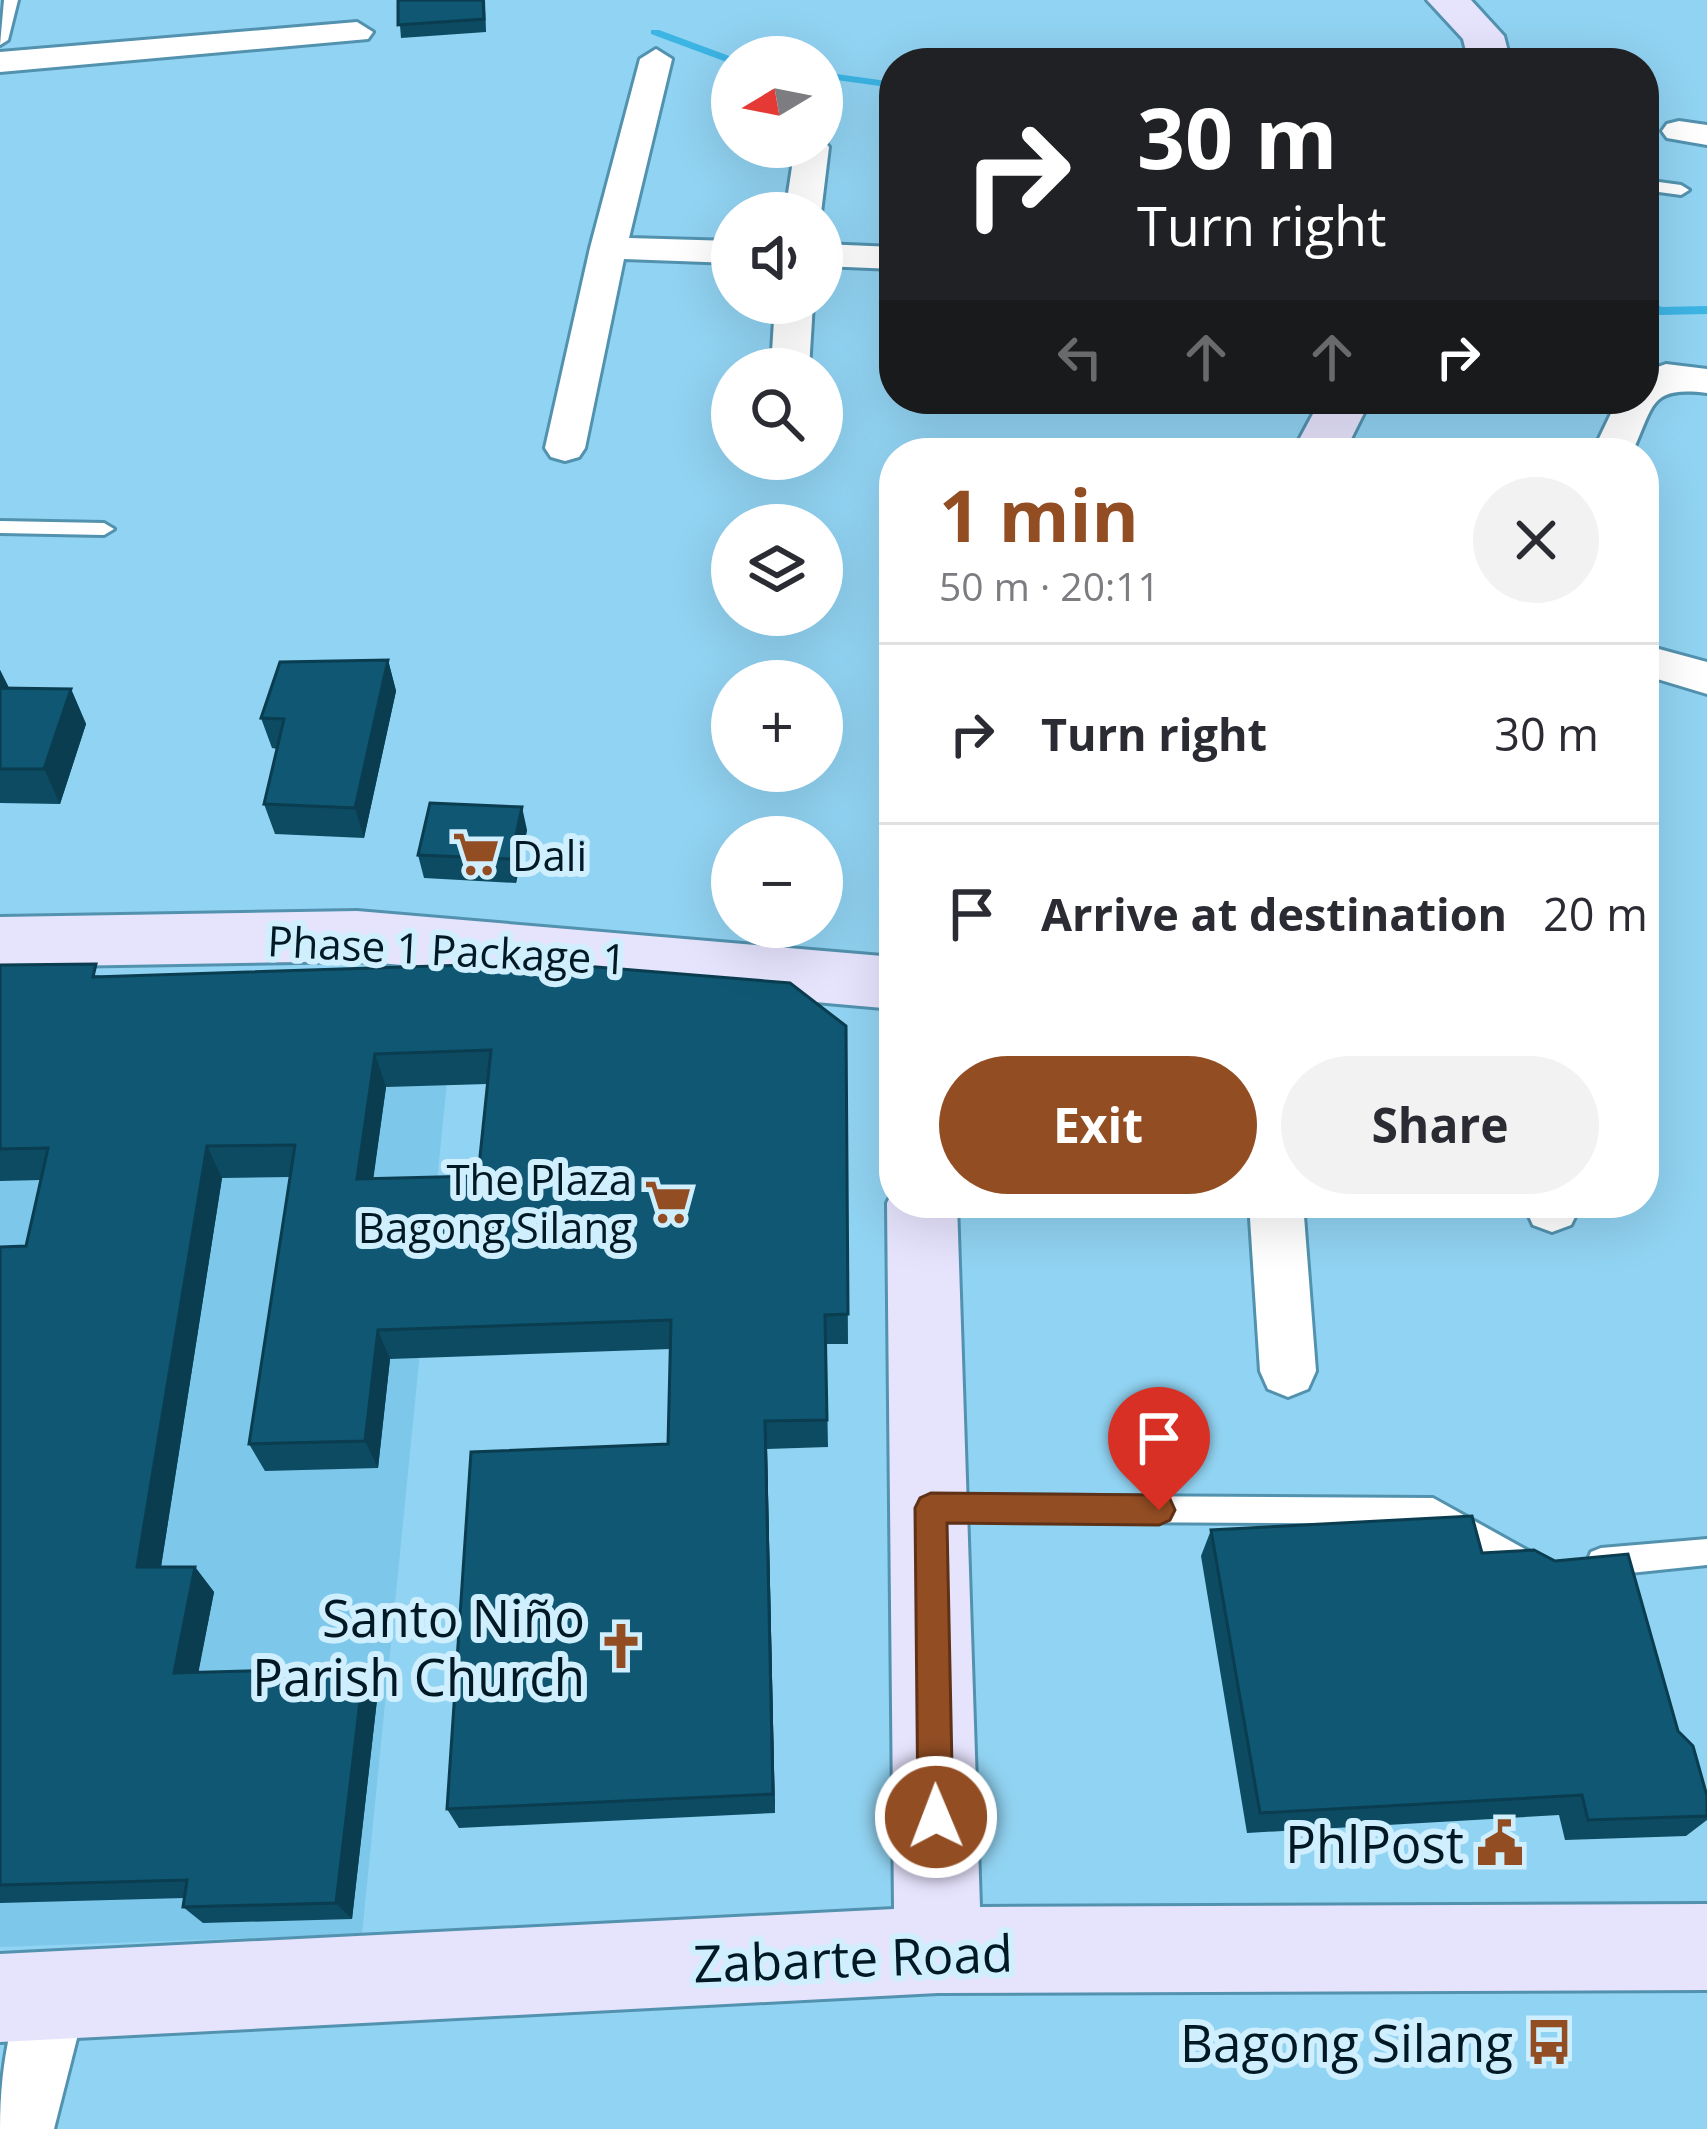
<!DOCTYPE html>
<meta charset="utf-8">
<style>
body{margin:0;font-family:"Open Sans",sans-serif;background:#f2f2f3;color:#2b2b33;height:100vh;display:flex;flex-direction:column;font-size:45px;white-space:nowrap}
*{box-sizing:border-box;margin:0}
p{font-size:39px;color:#7c7c81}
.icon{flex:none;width:66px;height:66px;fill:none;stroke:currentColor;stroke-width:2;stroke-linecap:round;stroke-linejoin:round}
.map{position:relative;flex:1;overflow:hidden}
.details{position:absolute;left:879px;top:438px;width:780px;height:780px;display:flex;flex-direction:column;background:#fff;border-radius:48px;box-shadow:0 12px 48px #0002}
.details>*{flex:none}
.guide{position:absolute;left:879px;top:48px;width:780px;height:366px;border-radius:48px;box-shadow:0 12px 48px #0002;background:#202124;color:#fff;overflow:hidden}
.needle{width:78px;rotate:260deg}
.buttons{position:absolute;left:711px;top:36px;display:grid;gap:24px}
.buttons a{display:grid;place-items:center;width:132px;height:132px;border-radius:50%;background:#fff;box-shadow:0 12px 48px #0002;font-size:60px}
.pin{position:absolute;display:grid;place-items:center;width:102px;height:102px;color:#fff;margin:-123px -51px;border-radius:50% 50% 50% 0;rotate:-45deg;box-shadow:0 0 12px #0007}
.pin .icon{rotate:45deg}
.me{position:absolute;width:132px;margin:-66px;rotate:359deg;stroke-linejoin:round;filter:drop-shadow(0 0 9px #0008)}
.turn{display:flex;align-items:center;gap:42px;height:252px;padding:0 60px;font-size:54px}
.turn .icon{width:156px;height:156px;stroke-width:2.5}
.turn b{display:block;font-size:84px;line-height:102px}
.lanes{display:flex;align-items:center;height:114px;padding:0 60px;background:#0003;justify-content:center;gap:60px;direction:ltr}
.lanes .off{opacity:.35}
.round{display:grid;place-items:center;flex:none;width:126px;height:126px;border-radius:63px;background:#f2f2f3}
.overview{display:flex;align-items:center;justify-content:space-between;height:204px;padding:0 60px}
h1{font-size:72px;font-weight:700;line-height:90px;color:#924d23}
.action{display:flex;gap:24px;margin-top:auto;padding:24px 60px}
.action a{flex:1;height:138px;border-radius:72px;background:#924d23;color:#fff;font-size:48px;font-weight:700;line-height:138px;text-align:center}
.action a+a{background:#f2f2f3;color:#2b2b33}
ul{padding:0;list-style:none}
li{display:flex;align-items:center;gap:36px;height:180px;padding:0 60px;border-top:3px solid #e1e1e2}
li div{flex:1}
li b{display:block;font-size:45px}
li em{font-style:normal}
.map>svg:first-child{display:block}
.built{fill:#7dc7ea}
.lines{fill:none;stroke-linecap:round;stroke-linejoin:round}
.stream{fill:#3cb4e4;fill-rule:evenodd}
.lane-casing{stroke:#5292af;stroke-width:6}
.street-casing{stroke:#5292af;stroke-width:6}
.secondary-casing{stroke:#5292af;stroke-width:6}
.lane{fill:#fff;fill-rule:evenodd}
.street{fill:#fff;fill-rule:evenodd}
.secondary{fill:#e6e3fd;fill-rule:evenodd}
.wall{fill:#0d4b62;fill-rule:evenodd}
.shaded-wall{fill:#0a3d50}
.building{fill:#0f5772;stroke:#0a3d50;stroke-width:3;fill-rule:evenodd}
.route{fill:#924d23;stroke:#5f3217;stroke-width:3}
.labels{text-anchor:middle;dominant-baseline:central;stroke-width:12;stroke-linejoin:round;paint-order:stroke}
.poi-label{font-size:42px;fill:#001924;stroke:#cfefff;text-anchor:start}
.street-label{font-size:42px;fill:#001924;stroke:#cfefff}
.near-poi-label{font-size:51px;fill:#001924;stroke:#cfefff;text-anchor:end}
.near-street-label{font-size:51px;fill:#001924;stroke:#cfefff}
</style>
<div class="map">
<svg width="1707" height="2129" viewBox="0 0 1707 2129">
<rect width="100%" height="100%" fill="#91d3f2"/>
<!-- built -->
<polygon class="built" points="456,991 362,1934 0,1947 0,997"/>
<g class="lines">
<!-- stream -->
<g class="stream">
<polygon points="651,30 659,30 732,57 732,64 651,34"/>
<polygon points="822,72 894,82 894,88 822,78"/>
<polygon points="1644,300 1662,307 1707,306 1707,314 1660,315 1644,308"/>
</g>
<defs>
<g id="lane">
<polygon points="4,0 18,0 8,40 0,45"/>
<polygon points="1644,180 1681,185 1689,190 1681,195 1644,190"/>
<polygon points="0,521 104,523 114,529 104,535 0,533"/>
<polygon points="939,1495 1433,1498 1541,1558 1545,1568 1541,1578 1531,1582 1430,1524 939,1521 929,1517 925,1508 929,1499"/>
<polygon points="1707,1539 1707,1565 1601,1576 1591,1572 1587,1562 1591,1552 1601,1548"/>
</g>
<g id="street">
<polygon points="357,22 373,32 368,39 0,72 0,52"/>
<polygon points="656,49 672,59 629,238 732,241 732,263 624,259 585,448 579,457 565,461 551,457 545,448 590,248 640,59"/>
<polygon points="1679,121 1707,125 1707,145 1667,138 1662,131 1667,124"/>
<polygon points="822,139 829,147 821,213 785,213 795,147 822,147"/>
<polygon points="822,244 894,247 894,269 822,266"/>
<polygon points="775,303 813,303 809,369 771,369"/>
<path d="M1666,364L1707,369V393C1649,386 1654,405 1632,453H1592L1618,399H1644V372Z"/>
<polygon points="1644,645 1707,662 1707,694 1644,675"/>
<polygon points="1249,1203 1303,1203 1316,1371 1308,1389 1288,1397 1268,1389 1260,1371"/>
<polygon points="1523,1203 1577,1203 1579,1209 1571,1225 1552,1232 1533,1225"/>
<path d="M54,1961L78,1971L88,1995L54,2129H0C0,2073 8,2023 30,1971Z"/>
</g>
<g id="secondary">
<polygon points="1427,0 1471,0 1504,36 1511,63 1469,63 1463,39"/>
<polygon points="1321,399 1371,399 1344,453 1292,453"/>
<polygon points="357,911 894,957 894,1009 357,961 0,967 0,917"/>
<polygon points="894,1189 894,1203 957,1203 980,1907 1707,1904 1707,1990 938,1993 0,2042 0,1954 894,1909 887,1203"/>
</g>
</defs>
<!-- lane casing -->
<use href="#lane" class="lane-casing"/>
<!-- street casing -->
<use href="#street" class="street-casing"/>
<!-- secondary casing -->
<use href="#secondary" class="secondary-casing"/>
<!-- lane -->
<use href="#lane" class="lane"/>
<!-- street -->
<use href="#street" class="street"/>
<!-- secondary -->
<use href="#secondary" class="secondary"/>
</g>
<!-- wall -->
<g class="wall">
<polygon points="398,0 485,0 486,32 401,38"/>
<polygon points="388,660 396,691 364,838 275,834 264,804 277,749 272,748 261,718"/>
<polygon points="0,670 9,688 71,689 86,724 60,804 0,803"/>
<polygon points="527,830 516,883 424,878 418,855"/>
<path d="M0,965L102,976L846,1026L848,1344H826L828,1447L767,1449L775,1813L459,1828L447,1809L668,1444L670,1349L390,1359L378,1468L265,1471L249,1444L290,1177L222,1178L161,1567H195L214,1592L198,1672L378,1691L352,1919L203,1923L183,1907L184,1898L0,1903V1247L26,1246L41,1180L0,1181ZM487,1084L478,1176L373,1178L386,1087Z"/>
<polygon points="1211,1530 1482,1553 1678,1731 1707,1796 1707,1820 1686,1836 1565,1840 1559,1815 1247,1833 1201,1556"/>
</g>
<!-- shaded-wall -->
<g class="shaded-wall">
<polygon points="388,660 396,691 364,838 355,808"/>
<polygon points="0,670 13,696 0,715"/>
<polygon points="71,689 86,724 60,804 44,769"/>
<polygon points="522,807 527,830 516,883 511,859"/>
<polygon points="375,1054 386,1087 369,1210 357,1179"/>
<polygon points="207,1146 222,1178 157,1592 137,1567"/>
<polygon points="378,1330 390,1359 378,1468 365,1441"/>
<polygon points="765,1421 767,1449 775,1813 773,1794"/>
<polygon points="195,1567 214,1592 194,1695 174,1673"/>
<polygon points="364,1668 378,1691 352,1919 336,1903"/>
</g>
<!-- building -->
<g class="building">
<polygon points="398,0 483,0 484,19 398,25"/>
<polygon points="388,660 355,808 264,804 284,719 261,718 280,662"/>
<polygon points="0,688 71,689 44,769 0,769"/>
<polygon points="430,803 522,807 511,859 418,855"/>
<path d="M500,959L790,983L846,1026L848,1314L825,1315L827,1420L765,1421L773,1794L447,1809L471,1452L668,1444L671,1320L378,1330L365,1441L249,1444L295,1145L207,1146L137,1567H195L174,1673L364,1668L336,1903L183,1907L187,1880L0,1885V1247L26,1246L48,1148L0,1149V965L96,964L93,977L499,964ZM491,1050L478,1176L357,1179L375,1054Z"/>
<polygon points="1472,1516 1482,1553 1534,1550 1555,1561 1628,1554 1678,1731 1693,1746 1707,1796 1707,1816 1588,1820 1582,1795 1260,1813 1211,1530"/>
</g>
<!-- route -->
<polygon class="route" points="931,1493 1159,1495 1170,1499 1175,1510 1170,1520 1159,1525 947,1523 953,1817 948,1829 936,1834 923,1829 918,1817 915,1508 920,1498"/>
<!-- icons -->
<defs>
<symbol id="supermarket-bare" viewBox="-9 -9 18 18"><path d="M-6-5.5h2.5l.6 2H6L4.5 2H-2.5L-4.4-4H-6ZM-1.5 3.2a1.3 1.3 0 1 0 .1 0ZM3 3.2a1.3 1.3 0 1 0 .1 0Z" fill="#924d23" stroke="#cfefff" stroke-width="2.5" paint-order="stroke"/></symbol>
<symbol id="church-bare" viewBox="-9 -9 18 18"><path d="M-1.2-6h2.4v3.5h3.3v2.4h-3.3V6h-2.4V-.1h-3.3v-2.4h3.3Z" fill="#924d23" stroke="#cfefff" stroke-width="2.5" paint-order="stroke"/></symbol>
<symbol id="civic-bare" viewBox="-9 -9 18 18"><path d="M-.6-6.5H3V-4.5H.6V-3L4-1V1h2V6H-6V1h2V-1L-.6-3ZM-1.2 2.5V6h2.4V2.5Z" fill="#924d23" stroke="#cfefff" stroke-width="2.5" paint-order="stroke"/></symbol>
<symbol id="bus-bare" viewBox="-9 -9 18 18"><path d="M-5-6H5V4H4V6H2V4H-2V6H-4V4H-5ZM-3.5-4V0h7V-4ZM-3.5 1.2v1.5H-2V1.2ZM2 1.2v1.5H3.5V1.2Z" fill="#924d23" stroke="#cfefff" stroke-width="2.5" paint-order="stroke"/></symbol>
</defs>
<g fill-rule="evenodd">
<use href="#supermarket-bare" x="443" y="821" width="66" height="66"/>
<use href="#supermarket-bare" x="635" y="1169" width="66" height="66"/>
<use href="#church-bare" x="588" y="1613" width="66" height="66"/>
<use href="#civic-bare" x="1467" y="1810" width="66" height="66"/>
<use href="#bus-bare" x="1516" y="2009" width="66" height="66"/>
</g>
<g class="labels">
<!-- poi labels -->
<g class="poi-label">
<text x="512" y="854">Dali</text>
<text x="632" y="1178" text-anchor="end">The Plaza<tspan x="632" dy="48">Bagong Silang</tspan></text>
</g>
<!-- street labels -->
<g class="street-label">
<text transform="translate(447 949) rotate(3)">Phase 1 Package 1</text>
</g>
<!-- near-poi labels -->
<g class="near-poi-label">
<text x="585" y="1617">Santo Niño<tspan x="585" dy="59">Parish Church</tspan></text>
<text x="1464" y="1843">PhlPost</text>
<text x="1513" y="2042">Bagong Silang</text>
</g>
<!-- near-street labels -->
<g class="near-street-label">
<text transform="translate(853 1957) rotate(-2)">Zabarte Road</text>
</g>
</g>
</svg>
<div class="buttons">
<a><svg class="needle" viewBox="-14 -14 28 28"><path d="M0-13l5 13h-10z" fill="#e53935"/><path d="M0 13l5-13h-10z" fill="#7c7c81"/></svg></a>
<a><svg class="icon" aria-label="sound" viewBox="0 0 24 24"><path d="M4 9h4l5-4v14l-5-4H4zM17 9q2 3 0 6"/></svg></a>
<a><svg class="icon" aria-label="search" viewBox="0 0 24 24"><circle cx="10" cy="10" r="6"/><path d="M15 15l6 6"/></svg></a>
<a><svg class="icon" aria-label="layers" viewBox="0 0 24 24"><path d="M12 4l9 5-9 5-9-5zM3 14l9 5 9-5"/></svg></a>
<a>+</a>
<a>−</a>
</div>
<div class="pin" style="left:1159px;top:1510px;background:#d93025"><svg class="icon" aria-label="arrive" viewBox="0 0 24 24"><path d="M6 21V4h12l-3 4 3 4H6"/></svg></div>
<svg class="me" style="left:936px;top:1817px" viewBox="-20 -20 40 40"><circle r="17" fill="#924d23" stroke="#fff" stroke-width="3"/><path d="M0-11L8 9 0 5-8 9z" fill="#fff"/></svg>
<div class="guide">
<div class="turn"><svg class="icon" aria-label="right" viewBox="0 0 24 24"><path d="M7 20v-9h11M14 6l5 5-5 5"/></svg><div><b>30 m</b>Turn right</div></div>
<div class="lanes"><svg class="icon off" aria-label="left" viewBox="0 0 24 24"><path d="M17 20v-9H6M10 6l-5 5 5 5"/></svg><svg class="icon off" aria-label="ahead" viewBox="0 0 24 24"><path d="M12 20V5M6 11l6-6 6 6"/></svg><svg class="icon off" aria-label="ahead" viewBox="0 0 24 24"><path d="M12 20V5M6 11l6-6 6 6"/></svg><svg class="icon" aria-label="right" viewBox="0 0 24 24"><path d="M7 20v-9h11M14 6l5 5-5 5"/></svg></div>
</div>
<section class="details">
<div class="overview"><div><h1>1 min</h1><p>50 m · 20:11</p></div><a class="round"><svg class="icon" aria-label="close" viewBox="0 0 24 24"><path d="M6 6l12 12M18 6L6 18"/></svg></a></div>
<ul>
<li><svg class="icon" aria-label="right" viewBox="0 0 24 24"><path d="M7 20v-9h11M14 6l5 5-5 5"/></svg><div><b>Turn right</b></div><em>30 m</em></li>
<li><svg class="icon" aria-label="arrive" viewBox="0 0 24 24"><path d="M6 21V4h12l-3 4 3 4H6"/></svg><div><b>Arrive at destination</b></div><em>20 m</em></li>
</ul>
<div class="action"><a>Exit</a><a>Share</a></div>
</section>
</div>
